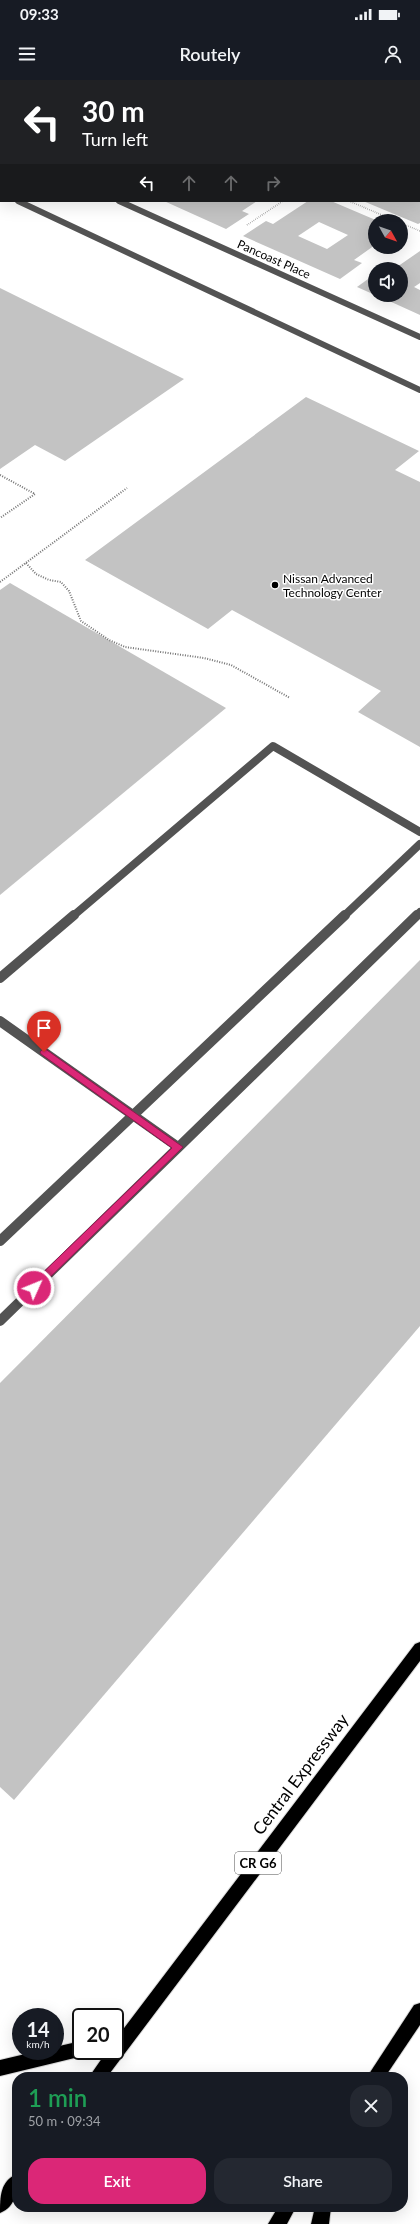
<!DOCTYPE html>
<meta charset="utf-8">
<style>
body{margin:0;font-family:Lato,sans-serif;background:#242831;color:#f1f3f6;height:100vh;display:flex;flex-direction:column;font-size:15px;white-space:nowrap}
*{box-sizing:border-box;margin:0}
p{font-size:13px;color:#9ea1a6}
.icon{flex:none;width:22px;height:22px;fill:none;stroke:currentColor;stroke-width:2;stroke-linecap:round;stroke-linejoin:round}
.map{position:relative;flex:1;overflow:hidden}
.sheet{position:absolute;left:12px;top:1992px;width:396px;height:140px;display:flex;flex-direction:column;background:#171b24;border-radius:16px;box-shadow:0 4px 16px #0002}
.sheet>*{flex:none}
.top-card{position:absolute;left:0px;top:0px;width:420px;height:122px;box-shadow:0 4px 16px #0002;background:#202124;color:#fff;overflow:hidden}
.needle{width:26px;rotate:130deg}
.controls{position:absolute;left:368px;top:134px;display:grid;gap:8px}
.controls a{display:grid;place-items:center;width:40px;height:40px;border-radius:50%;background:#171b24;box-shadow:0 4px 16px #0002;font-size:20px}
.speed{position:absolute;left:12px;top:1928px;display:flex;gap:8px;font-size:20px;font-weight:700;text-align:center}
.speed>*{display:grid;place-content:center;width:52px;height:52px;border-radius:50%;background:#171b24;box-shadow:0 4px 16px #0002;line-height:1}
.speed small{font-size:10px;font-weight:400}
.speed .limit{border:2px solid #111;border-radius:6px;background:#fff;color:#111}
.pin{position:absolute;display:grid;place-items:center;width:34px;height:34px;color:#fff;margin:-41px -17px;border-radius:50% 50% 50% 0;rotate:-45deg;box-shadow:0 0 4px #0007}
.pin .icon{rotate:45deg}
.me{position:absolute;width:44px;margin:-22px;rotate:46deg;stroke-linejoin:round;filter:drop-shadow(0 0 3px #0008)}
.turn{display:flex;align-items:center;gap:14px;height:84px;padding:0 16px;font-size:18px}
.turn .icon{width:52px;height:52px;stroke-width:2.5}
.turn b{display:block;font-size:28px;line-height:34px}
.lanes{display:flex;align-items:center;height:38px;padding:0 16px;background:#0003;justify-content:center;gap:20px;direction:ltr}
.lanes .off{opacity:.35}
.round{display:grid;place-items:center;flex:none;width:42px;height:42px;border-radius:16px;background:#242831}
.summary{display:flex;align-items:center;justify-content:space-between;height:68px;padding:0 16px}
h1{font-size:24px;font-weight:600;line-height:30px;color:#1e9e55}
.button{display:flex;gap:8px;margin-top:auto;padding:8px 16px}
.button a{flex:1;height:46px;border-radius:16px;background:#db2777;color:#fff;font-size:16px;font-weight:600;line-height:46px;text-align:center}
.button a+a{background:#242831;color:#f1f3f6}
.status{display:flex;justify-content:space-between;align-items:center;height:28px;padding:0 20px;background:#171b24;direction:ltr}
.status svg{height:11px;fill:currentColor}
header{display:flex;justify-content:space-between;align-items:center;height:52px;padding:0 16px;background:#171b24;font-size:18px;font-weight:600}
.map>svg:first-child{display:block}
.green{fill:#dadada}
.building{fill:#c3c3c3;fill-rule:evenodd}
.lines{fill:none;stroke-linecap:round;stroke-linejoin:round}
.highway-casing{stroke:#dbdbdb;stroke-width:2}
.path-far1{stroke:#757575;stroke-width:1.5;stroke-dasharray:0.5 1.5;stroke-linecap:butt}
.path{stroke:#757575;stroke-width:2;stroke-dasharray:1 1.5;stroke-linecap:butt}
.minor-far2{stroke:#535353;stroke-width:6}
.minor-far1{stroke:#535353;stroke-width:8}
.minor{stroke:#535353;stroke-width:10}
.highway{fill:#000;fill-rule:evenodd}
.route{fill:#db2777;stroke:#8e194d}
.poi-dot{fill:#000;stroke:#fff;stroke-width:1.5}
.labels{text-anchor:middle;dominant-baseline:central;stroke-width:3;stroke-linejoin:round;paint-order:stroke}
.far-street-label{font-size:12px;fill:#000;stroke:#fff}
.far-poi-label{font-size:12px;fill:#000;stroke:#fff;text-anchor:start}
.shield{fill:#fff;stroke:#4c4c4c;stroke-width:1}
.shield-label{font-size:13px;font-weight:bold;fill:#000}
.near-street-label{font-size:17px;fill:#000;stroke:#fff}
</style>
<div class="status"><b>09:33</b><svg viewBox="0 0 49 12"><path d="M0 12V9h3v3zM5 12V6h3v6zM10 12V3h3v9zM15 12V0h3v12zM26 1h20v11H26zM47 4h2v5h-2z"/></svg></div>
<header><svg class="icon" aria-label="menu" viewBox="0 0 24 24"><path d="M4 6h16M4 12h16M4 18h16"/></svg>Routely<svg class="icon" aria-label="person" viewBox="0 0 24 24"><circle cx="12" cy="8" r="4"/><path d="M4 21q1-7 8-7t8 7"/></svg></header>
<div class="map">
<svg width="420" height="2144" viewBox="0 0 420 2144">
<rect width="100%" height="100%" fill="#fff"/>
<!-- green -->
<polygon class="green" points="0,0 158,0 1,1 1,46"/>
<!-- building -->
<g class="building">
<polygon points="164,121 257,121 242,131 249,134 226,149"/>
<path d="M308,121H331L378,141H375V165L354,180L362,183L340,199L243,156L266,141L273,144ZM319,142L348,155L327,169L298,156Z"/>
<polygon points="363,121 420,121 420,143 418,144"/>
<polygon points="420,171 420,203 414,207 420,210 420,235 376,215 401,215 401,189 394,189"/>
<polygon points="375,194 375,215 357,207"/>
<polygon points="0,208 184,299 65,381 35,365 0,389"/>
<polygon points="306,317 419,371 395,390 420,402 420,667 358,632 381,611 232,530 208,549 85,480"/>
<polygon points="10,503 226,628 0,815 0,510"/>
<polygon points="420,880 420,1246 14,1720 0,1707 0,1303"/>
</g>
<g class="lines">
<defs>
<g id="highway">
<polygon points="420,1562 420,1581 107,1997 89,1997 107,1971 115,1971 115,1960 415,1564"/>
<polygon points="420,1923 420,1945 385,1997 367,1997 414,1925"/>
<polygon points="81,1961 81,1971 88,1971 87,1975 0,1996 0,1980 38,1971 55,1971 55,1967"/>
<path d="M17,2094C17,2110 17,2126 0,2133C0,2117 0,2101 17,2094Z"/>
<polygon points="278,2127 296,2127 287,2144 268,2144"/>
<polygon points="315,2127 331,2127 329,2144 311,2144"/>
</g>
</defs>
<!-- highway casing -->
<use href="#highway" class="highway-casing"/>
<!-- path-far1 -->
<g class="path-far1">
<polyline points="409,0 411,1"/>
<polyline points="129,1 131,0"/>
<polyline points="349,121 396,141"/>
<polyline points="401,143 420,151"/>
<polyline points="247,145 283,121"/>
</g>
<!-- path -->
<g class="path">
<polyline points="0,395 35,414 0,438"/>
<polyline points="26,483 36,494 49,500 61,502 69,511 81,541 109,560 125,567 204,578 231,585 290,618"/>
<polyline points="0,502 127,408"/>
</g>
<!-- minor-far2 -->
<g class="minor-far2">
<polyline points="273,1 275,0"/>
<polyline points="18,121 420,310"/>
<polyline points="119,121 420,257"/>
</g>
<!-- minor-far1 -->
<g class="minor-far1">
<polyline points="73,836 273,666 420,752"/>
<polyline points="344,836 420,764"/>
<polyline points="416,836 420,832"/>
</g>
<!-- minor -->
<g class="minor">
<polyline points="0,898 74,835"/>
<polyline points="0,941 178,1067"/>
<polyline points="0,1161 345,835"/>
<polyline points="0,1241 417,835"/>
</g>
<!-- highway -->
<use href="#highway" class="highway"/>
</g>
<!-- route -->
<polygon class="route" points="44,968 183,1067 34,1213 29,1208 30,1205 172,1068 41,974 40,972"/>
<!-- markers -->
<circle class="poi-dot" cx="275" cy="505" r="4"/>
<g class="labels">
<!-- far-street labels -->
<g class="far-street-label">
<text transform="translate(274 179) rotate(24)">Pancoast Place</text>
</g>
<!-- far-poi labels -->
<g class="far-poi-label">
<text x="283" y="498">Nissan Advanced<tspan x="283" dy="14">Technology Center</tspan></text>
</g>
<!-- shield labels -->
<rect class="shield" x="235" y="1772" width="46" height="22" rx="3"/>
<g class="shield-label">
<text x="258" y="1783">CR G6</text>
</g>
<!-- near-street labels -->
<g class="near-street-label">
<text transform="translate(300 1694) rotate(-53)">Central Expressway</text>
</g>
</g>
</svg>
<div class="controls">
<a><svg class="needle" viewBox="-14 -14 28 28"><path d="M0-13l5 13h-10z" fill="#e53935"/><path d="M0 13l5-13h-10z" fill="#9ea1a6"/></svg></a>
<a><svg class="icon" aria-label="sound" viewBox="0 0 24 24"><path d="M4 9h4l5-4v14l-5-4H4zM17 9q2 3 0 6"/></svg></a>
</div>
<div class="speed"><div>14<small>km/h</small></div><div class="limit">20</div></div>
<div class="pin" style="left:44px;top:972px;background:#d93025"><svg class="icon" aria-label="arrive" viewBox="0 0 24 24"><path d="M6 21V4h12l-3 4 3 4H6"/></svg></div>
<svg class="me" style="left:34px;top:1208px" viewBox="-20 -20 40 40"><circle r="17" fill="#db2777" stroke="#fff" stroke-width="3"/><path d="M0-11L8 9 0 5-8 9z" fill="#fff"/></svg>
<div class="top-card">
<div class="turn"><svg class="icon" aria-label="left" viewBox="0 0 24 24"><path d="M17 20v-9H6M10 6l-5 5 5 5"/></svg><div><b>30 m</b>Turn left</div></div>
<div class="lanes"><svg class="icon" aria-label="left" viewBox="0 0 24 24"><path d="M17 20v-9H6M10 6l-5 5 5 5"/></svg><svg class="icon off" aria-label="ahead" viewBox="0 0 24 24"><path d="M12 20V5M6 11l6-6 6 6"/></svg><svg class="icon off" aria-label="ahead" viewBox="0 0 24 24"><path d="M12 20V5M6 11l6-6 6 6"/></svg><svg class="icon off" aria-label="right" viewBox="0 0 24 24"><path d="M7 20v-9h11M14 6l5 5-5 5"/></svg></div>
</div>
<section class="sheet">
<div class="summary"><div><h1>1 min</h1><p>50 m · 09:34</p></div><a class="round"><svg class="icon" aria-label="close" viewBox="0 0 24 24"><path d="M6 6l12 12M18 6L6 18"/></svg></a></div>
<div class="button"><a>Exit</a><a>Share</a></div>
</section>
</div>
